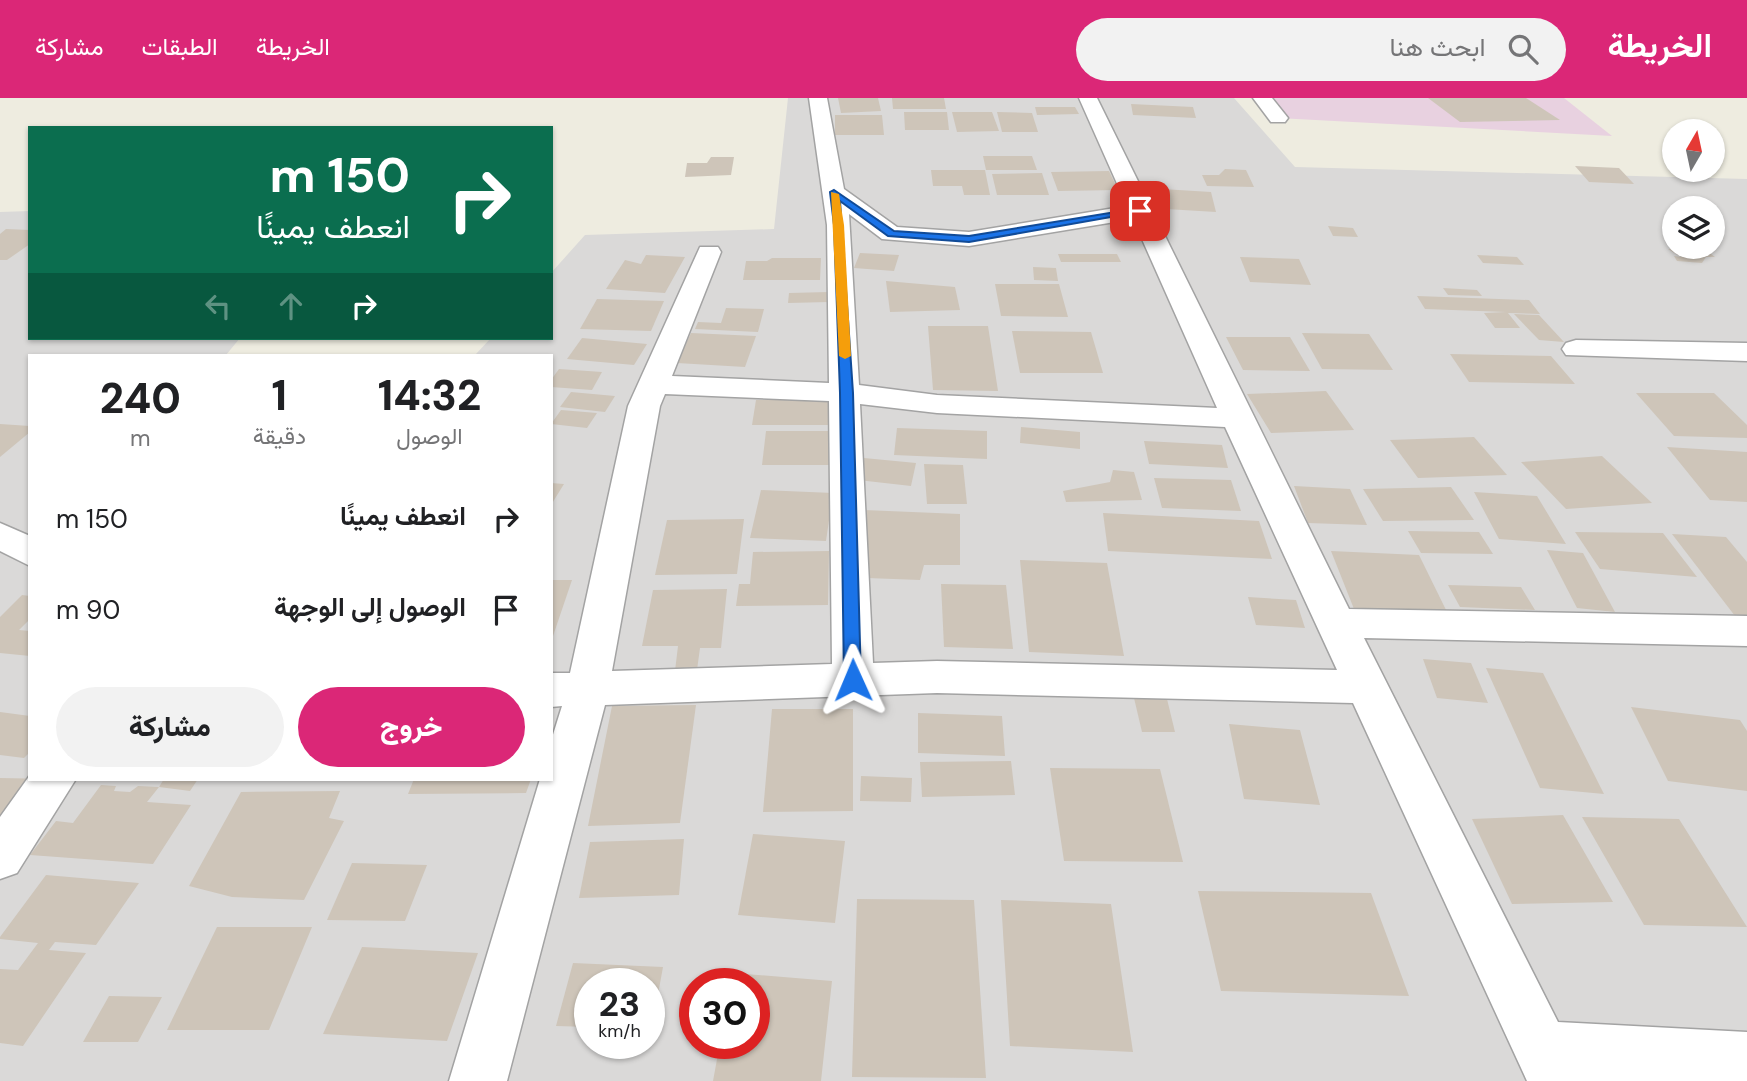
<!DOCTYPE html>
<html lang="ar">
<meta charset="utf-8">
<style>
body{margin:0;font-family:"DM Sans",Vazirmatn,sans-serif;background:#f2f2f2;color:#202124;direction:rtl;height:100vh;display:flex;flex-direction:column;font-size:26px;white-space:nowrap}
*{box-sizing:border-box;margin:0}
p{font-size:23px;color:#757577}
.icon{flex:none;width:38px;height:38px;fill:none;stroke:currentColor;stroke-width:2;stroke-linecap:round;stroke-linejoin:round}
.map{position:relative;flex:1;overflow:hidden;direction:ltr}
.side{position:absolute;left:28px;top:256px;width:525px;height:427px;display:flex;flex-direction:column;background:#fff;border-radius:0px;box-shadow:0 2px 5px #0004;direction:rtl}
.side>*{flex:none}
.guide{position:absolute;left:28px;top:28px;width:525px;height:214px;border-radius:0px;box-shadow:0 2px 5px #0004;direction:rtl;background:#0b6e4f;color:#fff;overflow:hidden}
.needle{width:46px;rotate:9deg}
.buttons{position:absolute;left:1662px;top:21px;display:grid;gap:14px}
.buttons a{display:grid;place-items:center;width:63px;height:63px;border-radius:50%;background:#fff;box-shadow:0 2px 5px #0004;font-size:35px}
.speed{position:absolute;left:574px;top:870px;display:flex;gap:14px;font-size:35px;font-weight:700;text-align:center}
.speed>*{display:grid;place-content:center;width:91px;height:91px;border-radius:50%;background:#fff;box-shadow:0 2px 5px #0004;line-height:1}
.speed small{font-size:18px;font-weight:400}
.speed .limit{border:10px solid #d22;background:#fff;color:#111}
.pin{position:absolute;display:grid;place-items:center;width:60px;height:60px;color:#fff;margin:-30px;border-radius:14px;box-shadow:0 4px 10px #0006}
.me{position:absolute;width:77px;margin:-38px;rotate:359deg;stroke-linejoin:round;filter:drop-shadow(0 0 5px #0008)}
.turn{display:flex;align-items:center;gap:24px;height:147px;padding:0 28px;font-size:32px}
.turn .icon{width:91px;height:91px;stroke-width:2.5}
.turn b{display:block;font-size:49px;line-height:60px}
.lanes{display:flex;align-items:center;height:66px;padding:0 28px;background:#0003;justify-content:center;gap:35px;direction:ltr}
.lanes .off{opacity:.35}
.eta{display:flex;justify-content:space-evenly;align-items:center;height:119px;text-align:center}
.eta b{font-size:42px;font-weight:800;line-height:49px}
.primary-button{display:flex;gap:14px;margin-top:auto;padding:14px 28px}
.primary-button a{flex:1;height:80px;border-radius:42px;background:#db2777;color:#fff;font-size:28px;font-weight:800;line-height:80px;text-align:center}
.primary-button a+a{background:#f2f2f2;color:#202124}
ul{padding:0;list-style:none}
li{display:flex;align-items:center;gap:21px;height:91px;padding:0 28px}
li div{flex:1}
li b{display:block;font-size:26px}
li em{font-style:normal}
header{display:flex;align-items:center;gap:42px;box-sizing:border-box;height:98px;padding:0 35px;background:#db2777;color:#fff}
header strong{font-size:33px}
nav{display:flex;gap:38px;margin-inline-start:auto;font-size:24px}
.search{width:490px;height:63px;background:#f2f2f2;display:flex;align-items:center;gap:18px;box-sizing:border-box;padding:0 24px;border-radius:38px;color:#757577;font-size:26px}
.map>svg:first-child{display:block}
.residential{fill:#dad9d8;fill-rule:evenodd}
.industrial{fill:#e8d1e0}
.building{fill:#cec5b9}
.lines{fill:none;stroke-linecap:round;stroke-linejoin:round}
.street-casing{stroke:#a3a3a3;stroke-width:3}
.street{fill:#fff;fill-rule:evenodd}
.route{fill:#1a73e8;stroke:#114b97;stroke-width:2}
.slow{fill:#f59e0b}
</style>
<header>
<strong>الخريطة</strong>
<div class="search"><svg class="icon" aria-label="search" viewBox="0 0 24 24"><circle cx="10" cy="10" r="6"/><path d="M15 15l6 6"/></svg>ابحث هنا</div>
<nav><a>الخريطة</a><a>الطبقات</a><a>مشاركة</a></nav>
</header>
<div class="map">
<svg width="1747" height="983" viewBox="0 0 1747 983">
<rect width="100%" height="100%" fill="#eeece0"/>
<!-- residential -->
<path class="residential" d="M788,0H1234L1295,69L1747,81V983H0V114L30,113V240H240L226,257H30V681H551V257H475L491,240H551V175L585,137L774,131ZM1675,110H1713V149H1675ZM590,886H649V945H590ZM695,886H754V945H695Z"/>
<!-- industrial -->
<polygon class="industrial" points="1262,0 1564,0 1612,38 1278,20"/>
<!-- building -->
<g class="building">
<polygon points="838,0 878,0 881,13 841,15"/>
<polygon points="892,0 944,0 946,11 893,11"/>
<polygon points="1428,0 1526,0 1560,22 1460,24"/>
<polygon points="1131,6 1193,9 1196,20 1133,17"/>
<polygon points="1035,9 1075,9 1079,16 1037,17"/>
<polygon points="904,14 947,14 949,32 905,32"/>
<polygon points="952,14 992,14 999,33 957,34"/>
<polygon points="997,14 1032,15 1038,34 1002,34"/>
<polygon points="835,17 882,17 884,37 835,37"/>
<polygon points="983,58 1032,58 1037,72 986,72"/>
<polygon points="711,59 734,59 731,77 685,79 687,65 707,65"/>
<polygon points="1575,68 1619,70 1634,86 1589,84"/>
<polygon points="1225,71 1246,72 1254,89 1207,88 1202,77 1219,77"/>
<polygon points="931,72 985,72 990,97 964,97 962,88 933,88"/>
<polygon points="1109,73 1118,92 1058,93 1051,74"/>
<polygon points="1042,75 1049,97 997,97 992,76"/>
<polygon points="1162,91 1211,94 1216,114 1166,111"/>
<polygon points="1328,128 1353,130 1358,139 1333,138"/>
<polygon points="6,131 30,132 30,146 7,162 0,162 0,136"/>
<polygon points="1668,151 1706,152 1715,159 1706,159 1702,165 1677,163 1674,158 1681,159"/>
<polygon points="860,155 899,157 894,173 854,170"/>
<polygon points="1058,156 1117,156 1121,164 1061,164"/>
<polygon points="646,157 685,159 665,195 606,191 625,162 641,166"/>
<polygon points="1477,157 1517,159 1524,167 1483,165"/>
<polygon points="1240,159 1299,161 1311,187 1250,184"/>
<polygon points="772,160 821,160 820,182 743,182 746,163 767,163"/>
<polygon points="1033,169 1056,170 1058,183 1034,182"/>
<polygon points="886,183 955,189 960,212 890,214"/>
<polygon points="995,186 1059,186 1068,219 1001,218"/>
<polygon points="1443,190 1477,192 1482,198 1448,197"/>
<polygon points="829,194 829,204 788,205 789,195"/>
<polygon points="1417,198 1529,202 1540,216 1508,215 1520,230 1495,230 1484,215 1506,214 1425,211"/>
<polygon points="597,201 664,203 651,233 580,231"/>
<polygon points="726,210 764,211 758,234 695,231 698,224 721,225"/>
<polygon points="1514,216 1539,217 1564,244 1539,242"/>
<polygon points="928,228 988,228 998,293 933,292"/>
<polygon points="1012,233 1091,234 1103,275 1020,275"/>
<polygon points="691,235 756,238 745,269 677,265"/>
<polygon points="1302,235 1369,236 1393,272 1322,271"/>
<polygon points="1226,239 1290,239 1310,273 1243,272"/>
<polygon points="582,240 647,246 634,267 567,261"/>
<polygon points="1450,256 1551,258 1575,286 1469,284"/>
<polygon points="559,271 602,274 592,292 551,289 551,282"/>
<polygon points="1326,293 1354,332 1271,335 1247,296"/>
<polygon points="571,294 615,298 605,314 560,309"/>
<polygon points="1636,295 1714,295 1747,327 1747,340 1674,338"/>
<polygon points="756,302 834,302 833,327 752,327"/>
<polygon points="561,312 597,315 587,330 551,326"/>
<polygon points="0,326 30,328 30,334 0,359"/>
<polygon points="1021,329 1080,334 1080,351 1020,345"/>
<polygon points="897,330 987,333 987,361 894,357"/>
<polygon points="766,333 836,333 834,367 762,367"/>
<polygon points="1474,339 1507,377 1418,380 1390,342"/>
<polygon points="1144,343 1222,347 1228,370 1149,366"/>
<polygon points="1667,349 1747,354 1747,404 1710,402"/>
<polygon points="1602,358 1652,405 1566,411 1521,364"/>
<polygon points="864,360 916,365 911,388 858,382"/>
<polygon points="924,366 963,367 967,406 927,406"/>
<polygon points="1113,372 1134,374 1142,402 1066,404 1063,393 1110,384"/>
<polygon points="1154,380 1231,382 1241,413 1162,410"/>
<polygon points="551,385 564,386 551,407"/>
<polygon points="1294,388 1350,391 1367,427 1308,425"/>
<polygon points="1451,389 1474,422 1383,423 1363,391"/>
<polygon points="761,392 833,395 826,443 750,440"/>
<polygon points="1474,394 1537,398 1566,446 1499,441"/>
<polygon points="864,412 960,416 960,467 924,467 920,482 867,480"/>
<polygon points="1103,415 1259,423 1272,461 1108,453"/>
<polygon points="744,421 737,476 655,477 667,422"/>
<polygon points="1408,433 1479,434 1493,456 1421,455"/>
<polygon points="1575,434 1663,435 1697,479 1600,471"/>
<polygon points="1672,436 1726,439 1747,464 1747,519 1735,518"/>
<polygon points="1547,452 1583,455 1615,514 1577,510"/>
<polygon points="829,453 828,507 736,508 739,486 750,486 753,454"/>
<polygon points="1331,453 1419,457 1448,516 1354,511"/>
<polygon points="1020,462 1107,465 1124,558 1029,554"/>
<polygon points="551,482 572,482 552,541 551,541"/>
<polygon points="941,486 1006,487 1013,551 944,549"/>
<polygon points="1448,487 1521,489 1535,512 1460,509"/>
<polygon points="727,491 721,550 700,550 697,572 675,573 678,548 642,548 653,492"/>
<polygon points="22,497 30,498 30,521 19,532 30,533 30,558 0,555 0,519"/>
<polygon points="1248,499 1296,502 1305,530 1256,527"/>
<polygon points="1423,561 1471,565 1488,605 1437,600"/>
<polygon points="1486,570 1543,575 1604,696 1540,690"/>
<polygon points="1134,600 1167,601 1175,634 1142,634"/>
<polygon points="696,607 680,725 588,728 612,608"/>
<polygon points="1631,609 1740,622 1747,633 1747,693 1668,683"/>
<polygon points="772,611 853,611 853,713 763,714"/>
<polygon points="0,614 30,618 30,654 24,660 0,657"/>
<polygon points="918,615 1002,618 1005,658 918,655"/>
<polygon points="1229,626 1300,632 1320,707 1244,701"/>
<polygon points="1011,663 1015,697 922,699 920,664"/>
<polygon points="1050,670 1160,671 1183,764 1064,763"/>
<polygon points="861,678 912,680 911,704 860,703"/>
<polygon points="0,680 53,681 0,751"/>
<polygon points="164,681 198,681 190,693 159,689 147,704 191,707 153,766 30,757 56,723 73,725 101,687 116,688 114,693 130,694 138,688 159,689"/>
<polygon points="414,681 531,681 526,695 408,696"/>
<polygon points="340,693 329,720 344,723 304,802 232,799 189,788 241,694"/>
<polygon points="1563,717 1613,804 1512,806 1472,721"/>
<polygon points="1582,719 1679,721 1747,829 1644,827"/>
<polygon points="753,736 845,743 835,825 738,817"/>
<polygon points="684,741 679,797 579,800 590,744"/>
<polygon points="352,765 427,767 405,823 327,822"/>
<polygon points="46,777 139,785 96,847 55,844 49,852 86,855 23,948 0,945 0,871 18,872 38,845 0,841 0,839"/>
<polygon points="1198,793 1371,795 1409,898 1221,893"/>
<polygon points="857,801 974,802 986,980 852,979"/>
<polygon points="1001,802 1111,806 1133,954 1010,948"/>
<polygon points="217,829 312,829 269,932 167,932"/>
<polygon points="362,849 478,855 447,943 323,936"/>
<polygon points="573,865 663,869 651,935 649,886 590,886 590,929 556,928"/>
<polygon points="733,875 832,883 821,983 713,983 720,945 754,945 754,886 731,886"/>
<polygon points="109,898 162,899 138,944 83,944"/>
</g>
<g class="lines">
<defs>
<g id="street">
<path d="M809,0H827L844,91L897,129L969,134L1127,108L1079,0H1097L1349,511L1747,518V548L1364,540L1558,924L1747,934V983H1527L1353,605L937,595L605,607L507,983H449L540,681H551V643L562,608L551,609V575H570L628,308L700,149H718L721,154L672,278L829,285L827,127ZM849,116L882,141L969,148L1133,121L1217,310L937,297L859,287ZM665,296L829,303L832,566L612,573L660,308ZM860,306L937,315L1225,329L1337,572L937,563L873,565Z"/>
<polygon points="1253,0 1272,0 1288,20 1285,24 1271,24"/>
<polygon points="1576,242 1747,245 1747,263 1566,257 1562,251 1566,245"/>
<polygon points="0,425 30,438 30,468 0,453"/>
<polygon points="30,677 30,681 76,681 17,775 0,781 0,719"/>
</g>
</defs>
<!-- street casing -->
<use href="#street" class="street-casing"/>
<!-- street -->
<use href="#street" class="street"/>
</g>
<!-- route -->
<polygon class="route" points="834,92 894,133 969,138 1140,110 1145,113 969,144 888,138 840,103 853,295 861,582 853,588 844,582 840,295 834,127 830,94"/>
<!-- slow -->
<polygon class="slow" points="831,94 839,96 844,127 851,258 845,261 839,258"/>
</svg>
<div class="buttons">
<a><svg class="needle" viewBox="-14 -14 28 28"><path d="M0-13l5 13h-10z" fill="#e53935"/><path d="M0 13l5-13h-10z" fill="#757577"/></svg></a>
<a><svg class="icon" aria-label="layers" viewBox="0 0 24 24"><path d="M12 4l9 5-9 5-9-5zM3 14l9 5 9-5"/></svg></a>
</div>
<div class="speed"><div>23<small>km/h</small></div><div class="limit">30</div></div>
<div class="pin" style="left:1140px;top:113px;background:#d93025"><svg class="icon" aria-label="arrive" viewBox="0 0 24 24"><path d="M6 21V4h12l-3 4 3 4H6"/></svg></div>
<svg class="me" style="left:853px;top:582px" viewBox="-20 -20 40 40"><path d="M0-17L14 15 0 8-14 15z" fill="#1a73e8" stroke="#fff" stroke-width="4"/></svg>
<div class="guide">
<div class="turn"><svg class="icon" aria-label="right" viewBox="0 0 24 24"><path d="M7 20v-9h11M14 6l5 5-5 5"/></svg><div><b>150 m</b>انعطف يمينًا</div></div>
<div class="lanes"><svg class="icon off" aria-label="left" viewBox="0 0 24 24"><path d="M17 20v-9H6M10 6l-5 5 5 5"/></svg><svg class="icon off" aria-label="ahead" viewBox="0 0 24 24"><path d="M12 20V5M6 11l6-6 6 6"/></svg><svg class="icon" aria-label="right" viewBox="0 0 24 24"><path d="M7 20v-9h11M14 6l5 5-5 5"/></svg></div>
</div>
<section class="side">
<div class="eta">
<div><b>14:32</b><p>الوصول</p></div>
<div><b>1</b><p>دقيقة</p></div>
<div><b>240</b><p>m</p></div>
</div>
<ul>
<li><svg class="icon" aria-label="right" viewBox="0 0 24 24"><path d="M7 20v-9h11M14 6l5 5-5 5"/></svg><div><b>انعطف يمينًا</b></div><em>150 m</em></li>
<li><svg class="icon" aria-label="arrive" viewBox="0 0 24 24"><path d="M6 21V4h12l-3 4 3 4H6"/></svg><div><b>الوصول إلى الوجهة</b></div><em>90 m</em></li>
</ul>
<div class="primary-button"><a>خروج</a><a>مشاركة</a></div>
</section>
</div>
